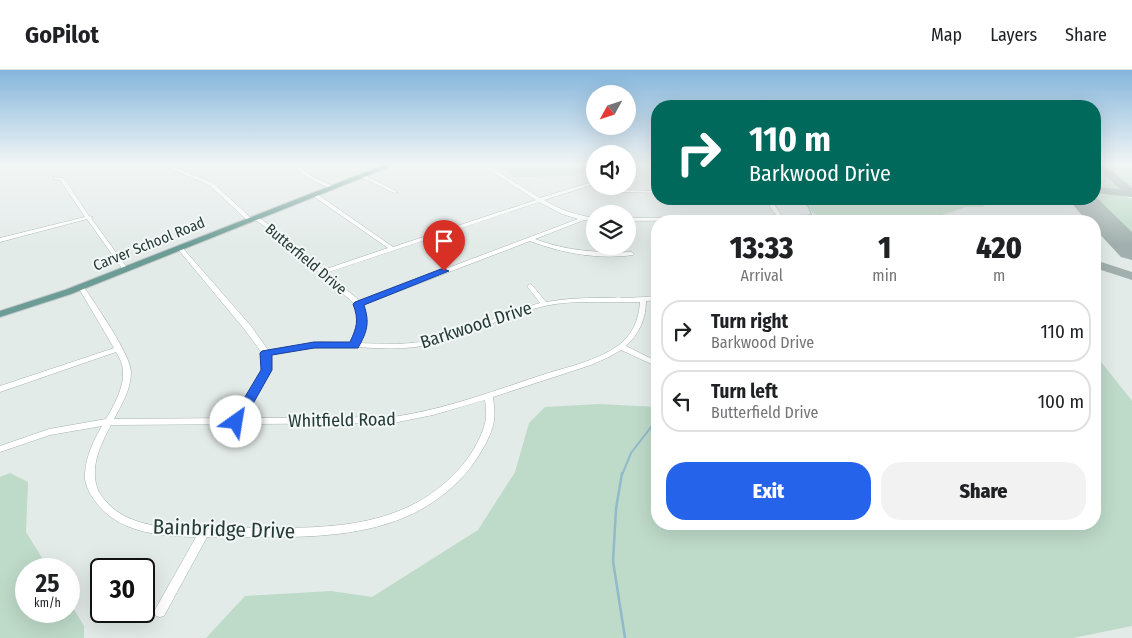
<!DOCTYPE html>
<style>
body{margin:0;font-family:"Fira Sans Condensed",sans-serif;background:#f2f2f2;color:#202124;height:100vh;display:flex;flex-direction:column;font-size:19px;white-space:nowrap}
*{box-sizing:border-box;margin:0}
p{font-size:16px;color:#757577}
.icon{flex:none;width:28px;height:28px;fill:none;stroke:currentColor;stroke-width:2;stroke-linecap:round;stroke-linejoin:round}
.map{position:relative;flex:1;overflow:hidden}
.side{position:absolute;left:651px;top:145px;width:450px;height:315px;display:flex;flex-direction:column;background:#fff;border-radius:20px;box-shadow:0 5px 20px #0002}
.side>*{flex:none}
.hud{position:absolute;left:651px;top:30px;width:450px;height:105px;border-radius:20px;box-shadow:0 5px 20px #0002;background:#00695c;color:#fff;overflow:hidden}
.needle{width:32px;rotate:230deg}
.tools{position:absolute;left:586px;top:15px;display:grid;gap:10px}
.tools a{display:grid;place-items:center;width:50px;height:50px;border-radius:50%;background:#fff;box-shadow:0 5px 20px #0002;font-size:25px}
.speed{position:absolute;left:15px;top:488px;display:flex;gap:10px;font-size:25px;font-weight:700;text-align:center}
.speed>*{display:grid;place-content:center;width:65px;height:65px;border-radius:50%;background:#fff;box-shadow:0 5px 20px #0002;line-height:1}
.speed small{font-size:12px;font-weight:400}
.speed .limit{border:2px solid #111;border-radius:8px;background:#fff;color:#111}
.pin{position:absolute;display:grid;place-items:center;width:42px;height:42px;color:#fff;margin:-51px -21px;border-radius:50% 50% 50% 0;rotate:-45deg;box-shadow:0 0 5px #0007}
.pin .icon{rotate:45deg}
.me{position:absolute;width:55px;margin:-28px;rotate:32deg;stroke-linejoin:round;filter:drop-shadow(0 0 4px #0008)}
.turn{display:flex;align-items:center;gap:18px;height:105px;padding:0 15px;font-size:22px}
.turn .icon{width:65px;height:65px;stroke-width:2.5}
.turn b{display:block;font-size:35px;line-height:42px}
.eta{display:flex;justify-content:space-evenly;align-items:center;height:85px;text-align:center}
.eta b{font-size:30px;font-weight:800;line-height:35px}
.button{display:flex;gap:10px;margin-top:auto;padding:10px 15px}
.button a{flex:1;height:58px;border-radius:20px;background:#2563eb;color:#fff;font-size:20px;font-weight:800;line-height:58px;text-align:center}
.button a+a{background:#f2f2f2;color:#202124}
ul{padding:0;list-style:none}
li{display:flex;align-items:center;gap:15px;height:62px;margin:0 10px 8px;padding:0 5px;border:2px solid #e0e0e0;border-radius:20px}
li div{flex:1}
li b{display:block;font-size:19px}
li em{font-style:normal}
header{display:flex;align-items:center;gap:30px;box-sizing:border-box;height:70px;padding:0 25px;background:#fff;border-bottom:1px solid #e0e0e0}
header strong{font-size:24px}
nav{display:flex;gap:28px;margin-inline-start:auto;font-size:18px}
.map>svg:first-child{display:block}
.green{fill:#bedac9}
.lines{fill:none;stroke-linecap:round;stroke-linejoin:round}
.stream-far2{stroke:#91baca;stroke-width:1}
.stream-far1{stroke:#91baca;stroke-width:2}
.stream{stroke:#91baca;stroke-width:2.5}
.taxiway{fill:#a1b0ae;fill-rule:evenodd}
.runway{fill:#a1b0ae;fill-rule:evenodd}
.minor-casing{stroke:#a6b3b0;stroke-width:1}
.primary-casing{stroke:#c2c8c7;stroke-width:2}
.minor{fill:#fff;fill-rule:evenodd}
.primary{fill:#6c9c96;fill-rule:evenodd}
.route{fill:#2563eb;stroke:#184099}
.labels{text-anchor:middle;dominant-baseline:central;stroke-width:4;stroke-linejoin:round;paint-order:stroke}
.far-street-label{font-size:15px;fill:#253b38;stroke:#f3f8f6}
.street-label{font-size:18px;fill:#253b38;stroke:#f3f8f6}
.near-street-label{font-size:21px;fill:#253b38;stroke:#f3f8f6}
</style>
<header>
<strong>GoPilot</strong>
<nav><a>Map</a><a>Layers</a><a>Share</a></nav>
</header>
<div class="map">
<svg width="1132" height="568" viewBox="0 0 1132 568">
<rect width="100%" height="100%" fill="#e3ebe9"/>
<!-- green -->
<g class="green">
<polygon points="514,95 552,95 576,99 595,95 595,100 572,106 514,107 502,99"/>
<polygon points="1106,95 1132,95 1132,118"/>
<polygon points="1095,96 1119,116 1119,119 1095,118"/>
<polygon points="1101,123 1120,125 1132,129 1132,162 1095,126 1095,124"/>
<polygon points="798,129 985,129 987,131 983,137 966,137 927,150 929,151 811,151 818,147"/>
<polygon points="1095,284 1132,331 1132,556 1073,568 206,568 245,526 331,521 372,527 478,460 515,402 529,353 545,337 599,334 657,337 658,454 1095,454"/>
<polygon points="10,403 28,412 26,462 49,499 26,499 26,541 69,541 69,531 84,556 84,568 0,568 0,407"/>
</g>
<g class="lines">
<!-- stream-far2 -->
<polyline class="stream-far2" points="805,129 814,151"/>
<!-- stream-far1 -->
<polyline class="stream-far1" points="622,405 631,383 658,348"/>
<!-- stream -->
<polyline class="stream" points="622,403 616,439 613,491 625,568"/>
<!-- taxiway -->
<g class="taxiway">
<polygon points="1095,95 1105,95 1132,118 1132,127 1095,123 1095,117 1120,119"/>
<polygon points="962,146 970,151 957,151 958,148"/>
<polygon points="1095,190 1132,202 1132,210 1095,198"/>
</g>
<!-- runway -->
<polygon class="runway" points="1095,126 1132,162 1132,190 1121,187 1095,159 1095,151 1087,151 1068,129 1095,129"/>
<defs>
<g id="minor">
<path d="M162,95H169L213,113L250,147L261,149L275,159L323,200L388,178L313,126V124H317L393,177L536,130L481,95H487L540,128L595,111V114L544,130C560,140 576,145 595,148V152L584,150L535,169C566,181 598,183 631,182L634,184L633,185C599,190 561,183 530,171L363,235C367,249 365,260 359,273C384,274 409,275 433,270C470,261 503,243 540,233L527,216L530,214L532,215L546,232C583,225 620,230 658,226V230L646,231C646,249 639,264 626,276L658,292V297L621,280L609,287L591,295L493,327C494,335 495,343 494,350C493,364 479,386 471,397C406,479 299,466 207,467L164,546L160,547L156,546L154,542L156,538L196,467C159,466 118,463 95,431C89,423 84,413 85,403C86,386 94,370 102,356L50,365L0,382V376L49,359L106,349C114,335 124,318 123,301C123,294 119,287 116,282L0,322V316L114,278L78,217L81,215L84,217C95,234 131,285 131,302C131,319 122,334 114,349L234,348L263,301L262,283L245,260L177,178V176H181L251,256L268,280L319,272L352,273C358,259 360,249 356,235L271,161L257,151L246,149L209,115ZM539,132L562,144L578,149L360,231L326,203ZM586,232H640C639,249 633,264 619,275C598,290 572,296 548,303C496,320 447,339 393,347L243,348L271,301L270,285C297,280 323,275 351,277L354,278L357,277C384,279 410,280 437,273C474,264 507,244 545,236C558,233 572,232 586,232ZM485,330C486,337 487,346 485,353C482,366 473,382 464,393C408,462 324,458 244,458C201,457 133,467 104,429C102,426 99,423 98,420C89,397 101,374 111,355L393,353L433,345Z"/>
<path d="M292,95H297L313,107L336,117C325,121 301,103 292,95Z"/>
<polygon points="643,95 651,95 628,102 628,100"/>
<polygon points="361,105 365,105 398,122 394,123 361,107"/>
<polygon points="54,107 64,108 89,146 93,147 91,148 128,199 127,200 123,200 87,149 0,172 0,168 85,147 60,110 54,109"/>
<polygon points="596,116 607,116 623,120 658,121 658,123 623,122"/>
<polygon points="768,129 772,129 776,137 782,146 810,145 813,147 810,149 628,151 628,148 777,146 770,137"/>
</g>
<polygon id="primary" points="384,95 394,95 71,224 0,247 0,241 65,220"/>
</defs>
<!-- minor casing -->
<use href="#minor" class="minor-casing"/>
<!-- primary casing -->
<use href="#primary" class="primary-casing"/>
<!-- minor -->
<use href="#minor" class="minor"/>
<!-- primary -->
<use href="#primary" class="primary"/>
</g>
<!-- sky -->
<linearGradient id="sky" x2="0" y2="1"><stop stop-color="#85b6dc"/><stop offset="0.54" stop-color="#f2f6f5"/><stop offset="1" stop-color="#f2f6f5" stop-opacity="0"/></linearGradient>
<rect width="1132" height="175" fill="url(#sky)"/>
<!-- route -->
<path class="route" d="M441,199H444L449,201L364,235C370,253 367,262 358,278H314L272,285V300L241,355H232L230,352L261,300L260,283L262,281L314,272H350C357,257 359,250 353,234L355,232Z"/>
<g class="labels">
<!-- far-street labels -->
<g class="far-street-label">
<text transform="translate(149 174) rotate(-22)">Carver School Road</text>
<text transform="translate(306 189) rotate(40)">Butterfield Drive</text>
</g>
<!-- street labels -->
<g class="street-label">
<text transform="translate(476 255) rotate(-18)">Barkwood Drive</text>
<text transform="translate(342 350) rotate(-1)">Whitfield Road</text>
</g>
<!-- near-street labels -->
<g class="near-street-label">
<text transform="translate(224 459) rotate(2)">Bainbridge Drive</text>
</g>
</g>
</svg>
<div class="tools">
<a><svg class="needle" viewBox="-14 -14 28 28"><path d="M0-13l5 13h-10z" fill="#e53935"/><path d="M0 13l5-13h-10z" fill="#757577"/></svg></a>
<a><svg class="icon" aria-label="sound" viewBox="0 0 24 24"><path d="M4 9h4l5-4v14l-5-4H4zM17 9q2 3 0 6"/></svg></a>
<a><svg class="icon" aria-label="layers" viewBox="0 0 24 24"><path d="M12 4l9 5-9 5-9-5zM3 14l9 5 9-5"/></svg></a>
</div>
<div class="speed"><div>25<small>km/h</small></div><div class="limit">30</div></div>
<div class="pin" style="left:444px;top:201px;background:#d93025"><svg class="icon" aria-label="arrive" viewBox="0 0 24 24"><path d="M6 21V4h12l-3 4 3 4H6"/></svg></div>
<svg class="me" style="left:236px;top:352px" viewBox="-20 -20 40 40"><circle r="19" fill="#fff"/><path d="M0-13L10 11 0 6-10 11z" fill="#2563eb"/></svg>
<div class="hud">
<div class="turn"><svg class="icon" aria-label="right" viewBox="0 0 24 24"><path d="M7 20v-9h11M14 6l5 5-5 5"/></svg><div><b>110 m</b>Barkwood Drive</div></div>
</div>
<section class="side">
<div class="eta">
<div><b>13:33</b><p>Arrival</p></div>
<div><b>1</b><p>min</p></div>
<div><b>420</b><p>m</p></div>
</div>
<ul>
<li><svg class="icon" aria-label="right" viewBox="0 0 24 24"><path d="M7 20v-9h11M14 6l5 5-5 5"/></svg><div><b>Turn right</b><p>Barkwood Drive</p></div><em>110 m</em></li>
<li><svg class="icon" aria-label="left" viewBox="0 0 24 24"><path d="M17 20v-9H6M10 6l-5 5 5 5"/></svg><div><b>Turn left</b><p>Butterfield Drive</p></div><em>100 m</em></li>
</ul>
<div class="button"><a>Exit</a><a>Share</a></div>
</section>
</div>
